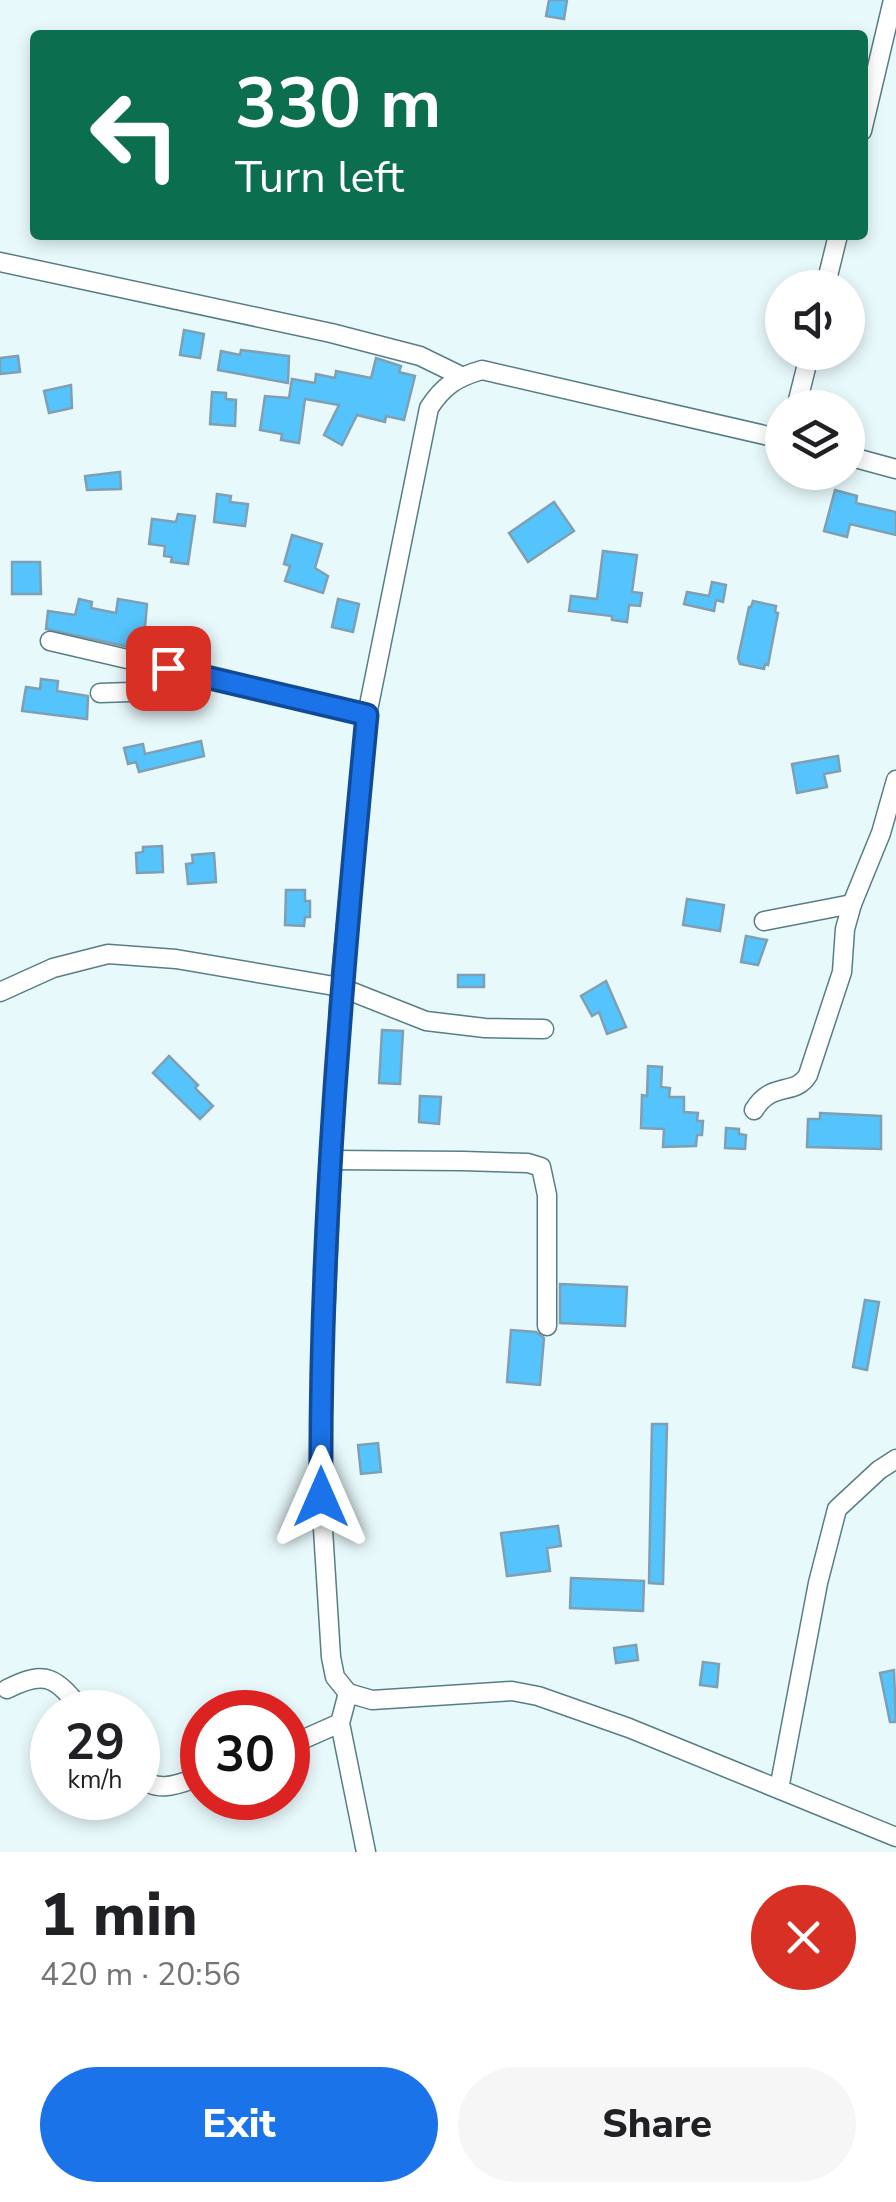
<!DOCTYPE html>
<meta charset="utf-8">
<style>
body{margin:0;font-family:"Nunito Sans",sans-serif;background:#f6f6f6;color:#202124;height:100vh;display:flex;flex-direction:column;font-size:38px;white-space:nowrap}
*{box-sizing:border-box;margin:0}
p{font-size:32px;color:#757577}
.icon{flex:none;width:55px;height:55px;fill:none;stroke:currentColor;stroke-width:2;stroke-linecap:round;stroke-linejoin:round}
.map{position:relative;height:1852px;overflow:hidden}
.side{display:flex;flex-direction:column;background:#fff;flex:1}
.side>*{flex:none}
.top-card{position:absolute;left:30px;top:30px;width:838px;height:210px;border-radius:10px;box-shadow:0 5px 15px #0003;background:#0b6e4f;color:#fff;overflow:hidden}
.controls{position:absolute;left:765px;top:270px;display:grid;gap:20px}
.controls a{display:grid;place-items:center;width:100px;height:100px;border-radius:50%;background:#fff;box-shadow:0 5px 15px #0003;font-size:50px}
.speed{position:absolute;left:30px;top:1690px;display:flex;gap:20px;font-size:50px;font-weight:700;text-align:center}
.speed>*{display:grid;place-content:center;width:130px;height:130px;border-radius:50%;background:#fff;box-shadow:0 5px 15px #0003;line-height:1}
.speed small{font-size:25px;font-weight:400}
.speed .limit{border:15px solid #d22;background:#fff;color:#111}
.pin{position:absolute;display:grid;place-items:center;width:85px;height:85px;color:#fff;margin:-42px;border-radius:20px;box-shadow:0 5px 15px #0006}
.me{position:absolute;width:110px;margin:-55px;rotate:0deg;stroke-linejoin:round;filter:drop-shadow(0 0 8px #0008)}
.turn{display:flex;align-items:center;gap:35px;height:210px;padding:0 40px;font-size:45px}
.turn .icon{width:130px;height:130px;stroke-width:2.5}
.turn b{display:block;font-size:70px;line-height:85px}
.round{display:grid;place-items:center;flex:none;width:105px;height:105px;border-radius:52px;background:#f6f6f6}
.head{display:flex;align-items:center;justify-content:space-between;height:170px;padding:0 40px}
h1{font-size:60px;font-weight:800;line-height:75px}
.cta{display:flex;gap:20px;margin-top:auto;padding:20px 40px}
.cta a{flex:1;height:115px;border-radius:60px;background:#1a73e8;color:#fff;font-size:40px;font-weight:800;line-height:115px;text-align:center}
.cta a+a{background:#f6f6f6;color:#202124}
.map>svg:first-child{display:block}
.building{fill:#55c4fc;stroke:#7f9fb2;stroke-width:2.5}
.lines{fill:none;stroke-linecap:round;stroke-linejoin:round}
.minor-casing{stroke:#577e85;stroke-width:21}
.minor{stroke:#fff;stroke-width:18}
.route-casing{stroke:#114b97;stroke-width:25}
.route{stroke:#1a73e8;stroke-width:18}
</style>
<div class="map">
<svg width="896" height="1852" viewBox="0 0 896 1852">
<rect width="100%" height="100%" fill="#e8f9fc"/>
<!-- building -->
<g class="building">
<polygon points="549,0 567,0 564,19 546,16"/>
<polygon points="184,330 204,334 200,358 180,355"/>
<polygon points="241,350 289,356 288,383 218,370 221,351 240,355"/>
<polygon points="18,356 20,372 0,374 0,358"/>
<polygon points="376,358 401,366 399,372 415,376 404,420 386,416 385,422 357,415 342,445 324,435 339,405 305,399 299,443 281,440 282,434 260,430 265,396 289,398 292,379 315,383 316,374 335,378 336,371 371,378"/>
<polygon points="71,385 72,408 49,413 44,391"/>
<polygon points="212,392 226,393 226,399 236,400 235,426 210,424"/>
<polygon points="120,472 121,489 87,490 85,476"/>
<polygon points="835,490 857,496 856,503 896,512 896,535 850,524 847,537 824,531"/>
<polygon points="217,494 231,496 230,502 248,504 245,526 214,522"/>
<polygon points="554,502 574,531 528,562 509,533"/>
<polygon points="178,514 195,516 188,564 171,562 172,557 164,556 165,546 149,544 152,519 176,522"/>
<polygon points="292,535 322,544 315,568 328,576 323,593 285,581 290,566 284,564"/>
<polygon points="603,551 637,555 632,592 642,593 640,606 629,605 627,622 612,620 612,616 569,611 571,596 597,599"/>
<polygon points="12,562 40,562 41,594 12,594"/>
<polygon points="712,582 726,585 723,602 716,600 714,611 684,604 687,592 709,596"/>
<polygon points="79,599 92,602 91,608 116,613 118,599 147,604 143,650 46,629 48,611 75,615"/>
<polygon points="338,599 359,604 353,632 332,627"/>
<polygon points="753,601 776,606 775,612 778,613 768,665 765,664 764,669 740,664 738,658 749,607 751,607"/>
<polygon points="41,679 58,681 57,691 88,696 87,719 22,711 26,687 40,689"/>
<polygon points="201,741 204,756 139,772 136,762 128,764 124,748 143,744 145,754"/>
<polygon points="838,756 840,771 824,774 827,787 797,793 792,764"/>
<polygon points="162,846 163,872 137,873 136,853 143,852 143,847"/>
<polygon points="214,853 216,882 188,884 186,864 193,863 192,855"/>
<polygon points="286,890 305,890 305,901 310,901 310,917 305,917 304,926 285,925"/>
<polygon points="687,899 724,905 720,931 683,925"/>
<polygon points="746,936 767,940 758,965 741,962"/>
<rect x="458" y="975" width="26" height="12"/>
<polygon points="606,981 626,1027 607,1034 599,1012 592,1016 581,996"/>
<polygon points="382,1030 403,1031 400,1084 379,1083"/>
<polygon points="169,1056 198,1085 195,1088 213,1106 200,1119 153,1073"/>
<polygon points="648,1066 662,1067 661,1087 670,1088 669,1097 684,1097 684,1112 698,1113 697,1121 703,1121 702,1135 697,1135 696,1146 663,1147 664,1129 641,1128 642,1095 647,1096"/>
<polygon points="420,1096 441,1097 439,1124 419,1122"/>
<polygon points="820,1113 881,1116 881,1149 807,1147 808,1119 820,1119"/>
<polygon points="726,1128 739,1129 739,1134 746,1135 745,1149 725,1148"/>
<polygon points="560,1284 627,1287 625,1326 560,1323"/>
<polygon points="865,1300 879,1302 867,1370 853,1367"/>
<polygon points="511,1330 536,1332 544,1338 540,1385 507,1382"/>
<polygon points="652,1424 667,1424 663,1584 649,1583"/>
<polygon points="378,1443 381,1472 361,1474 358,1445"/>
<polygon points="558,1526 561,1546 547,1548 550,1571 507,1576 501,1533"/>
<polygon points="571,1578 644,1581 643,1611 570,1608"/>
<polygon points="636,1645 638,1660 616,1663 614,1648"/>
<polygon points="703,1662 719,1664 717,1687 700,1685"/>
<polygon points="894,1670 896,1722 890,1722 880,1673"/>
</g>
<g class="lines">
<defs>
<g id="minor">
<polyline points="862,131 893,0"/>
<polyline points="0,262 331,333 420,356 461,376"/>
<polyline points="825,288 838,235"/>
<polyline points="796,408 810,352"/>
<path d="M782,439L482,370C457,377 443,386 429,408L367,715L340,987L321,1404V1497L331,1657L335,1677L348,1693L372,1700L512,1691L538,1696L629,1728L896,1837"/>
<polyline points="848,456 896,469"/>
<polyline points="50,641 367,715"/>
<polyline points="100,693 130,692 168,668"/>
<polyline points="764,921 852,904"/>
<polyline points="0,992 53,968 108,954 176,959 340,987 426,1021 485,1028 544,1029"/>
<path d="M754,1110C772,1080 795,1097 808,1075L842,972L845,929L852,904L881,833L896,780"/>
<polyline points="330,1160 463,1161 528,1163 541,1167 547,1195 547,1326"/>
<path d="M7,1689C48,1668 56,1679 84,1712"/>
<polyline points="348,1693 340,1723 366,1852"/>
<polyline points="288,1746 340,1723"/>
<path d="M138,1775C157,1795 179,1784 202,1776"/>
<polyline points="779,1789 818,1583 837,1509 879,1470 896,1459"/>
</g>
</defs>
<!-- minor casing -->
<use href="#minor" class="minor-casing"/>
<!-- minor -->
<use href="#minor" class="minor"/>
</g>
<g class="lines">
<defs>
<path id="route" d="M168,668L367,715C342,975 319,1235 321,1497"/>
</defs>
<!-- route casing -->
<use href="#route" class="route-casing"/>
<!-- route -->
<use href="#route" class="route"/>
</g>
</svg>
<div class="controls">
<a><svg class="icon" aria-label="sound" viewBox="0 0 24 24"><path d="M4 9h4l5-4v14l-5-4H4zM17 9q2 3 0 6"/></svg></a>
<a><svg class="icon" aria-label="layers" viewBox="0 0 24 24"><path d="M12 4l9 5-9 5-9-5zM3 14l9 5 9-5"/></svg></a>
</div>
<div class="speed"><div>29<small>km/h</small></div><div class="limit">30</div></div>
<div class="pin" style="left:168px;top:668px;background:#d93025"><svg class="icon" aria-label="arrive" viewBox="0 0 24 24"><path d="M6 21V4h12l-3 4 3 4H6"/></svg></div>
<svg class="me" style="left:321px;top:1497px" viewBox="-20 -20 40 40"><path d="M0-17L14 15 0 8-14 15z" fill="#1a73e8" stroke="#fff" stroke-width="4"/></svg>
<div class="top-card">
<div class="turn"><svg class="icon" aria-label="left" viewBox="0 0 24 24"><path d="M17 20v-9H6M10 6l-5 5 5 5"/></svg><div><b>330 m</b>Turn left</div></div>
</div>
</div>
<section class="side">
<div class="head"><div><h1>1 min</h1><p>420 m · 20:56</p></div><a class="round" style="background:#d93025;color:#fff"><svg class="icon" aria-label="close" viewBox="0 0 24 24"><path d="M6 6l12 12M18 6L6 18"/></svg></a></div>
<div class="cta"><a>Exit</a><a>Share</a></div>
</section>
